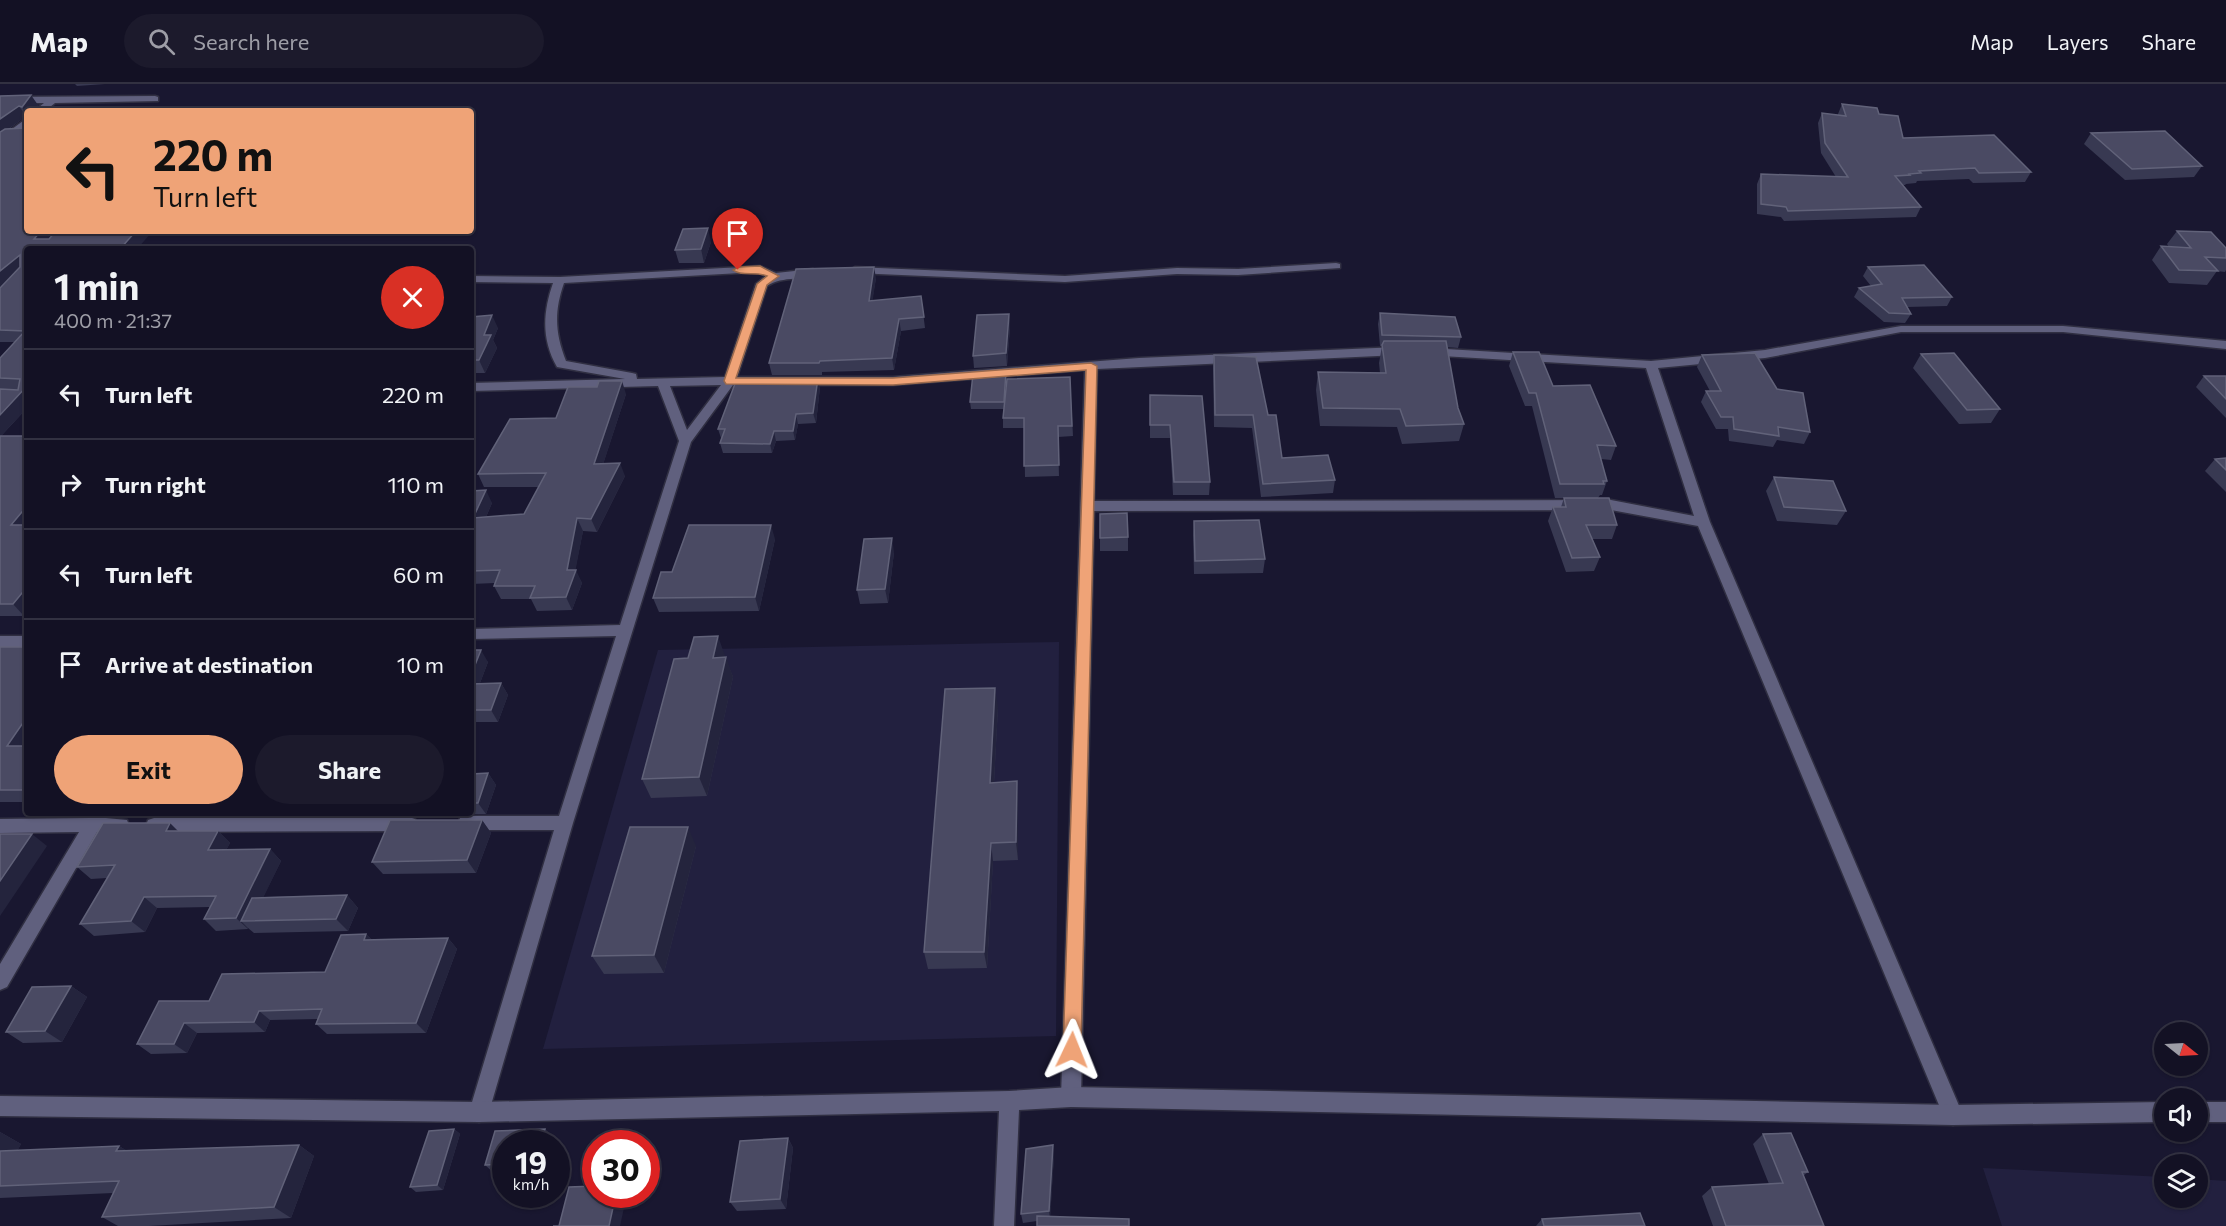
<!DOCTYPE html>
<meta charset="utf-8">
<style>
body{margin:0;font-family:Commissioner,sans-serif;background:#1c1a2c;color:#f1f3f6;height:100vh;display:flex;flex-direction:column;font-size:22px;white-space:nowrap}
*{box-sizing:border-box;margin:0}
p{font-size:20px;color:#9d9da6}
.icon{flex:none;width:33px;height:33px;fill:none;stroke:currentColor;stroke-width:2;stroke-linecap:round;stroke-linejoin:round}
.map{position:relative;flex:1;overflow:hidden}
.side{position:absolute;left:24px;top:162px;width:450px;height:570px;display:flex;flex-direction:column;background:#131124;border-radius:6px;box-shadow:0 2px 4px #0004,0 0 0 2px #323141}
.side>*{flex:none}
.guide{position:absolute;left:24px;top:24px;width:450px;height:126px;border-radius:6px;box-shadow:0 2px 4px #0004,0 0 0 2px #323141;background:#efa377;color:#111;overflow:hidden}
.needle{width:39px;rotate:108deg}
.buttons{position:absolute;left:2154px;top:938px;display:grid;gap:12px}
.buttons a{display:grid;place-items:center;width:54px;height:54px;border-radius:50%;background:#131124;box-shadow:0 2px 4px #0004,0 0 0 2px #323141;font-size:30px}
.speed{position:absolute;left:492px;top:1046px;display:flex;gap:12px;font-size:30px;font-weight:700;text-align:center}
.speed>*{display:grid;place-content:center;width:78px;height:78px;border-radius:50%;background:#131124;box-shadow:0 2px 4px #0004,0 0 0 2px #323141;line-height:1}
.speed small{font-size:15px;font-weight:400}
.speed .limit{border:9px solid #d22;background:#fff;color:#111}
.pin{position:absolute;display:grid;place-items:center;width:51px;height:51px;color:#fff;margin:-62px -26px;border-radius:50% 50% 50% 0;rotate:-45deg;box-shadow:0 0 6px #0007}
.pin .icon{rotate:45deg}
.me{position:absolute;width:66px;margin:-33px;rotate:2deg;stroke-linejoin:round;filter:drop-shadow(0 0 4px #0008)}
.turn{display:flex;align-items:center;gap:21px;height:126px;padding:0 30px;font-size:27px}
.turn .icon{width:78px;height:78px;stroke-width:2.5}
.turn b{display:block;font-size:42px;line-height:51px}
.round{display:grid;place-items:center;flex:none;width:63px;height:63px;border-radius:32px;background:#1c1a2c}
.overview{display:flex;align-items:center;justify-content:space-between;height:102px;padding:0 30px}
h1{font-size:36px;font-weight:700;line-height:45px}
.button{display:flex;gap:12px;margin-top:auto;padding:12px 30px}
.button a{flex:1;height:69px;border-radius:36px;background:#efa377;color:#111;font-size:24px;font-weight:700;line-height:69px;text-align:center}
.button a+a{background:#1c1a2c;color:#f1f3f6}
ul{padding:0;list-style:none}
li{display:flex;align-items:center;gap:18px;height:90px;padding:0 30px;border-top:2px solid #323141}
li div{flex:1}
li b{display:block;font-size:22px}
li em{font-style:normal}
header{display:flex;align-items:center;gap:36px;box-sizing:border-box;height:84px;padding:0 30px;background:#131124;border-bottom:2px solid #323141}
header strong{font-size:28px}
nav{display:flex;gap:33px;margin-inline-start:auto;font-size:21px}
.search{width:420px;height:54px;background:#1c1a2c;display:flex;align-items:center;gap:15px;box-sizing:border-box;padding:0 21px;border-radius:33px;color:#9d9da6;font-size:22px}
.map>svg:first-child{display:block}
.built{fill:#22203f}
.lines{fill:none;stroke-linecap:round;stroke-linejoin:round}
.street-casing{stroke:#302f42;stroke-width:3}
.secondary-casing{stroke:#302f42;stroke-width:3}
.street{fill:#60607e;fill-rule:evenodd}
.secondary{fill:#60607e;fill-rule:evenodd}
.wall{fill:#383952}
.shaded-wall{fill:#24243d}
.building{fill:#4a4a63;stroke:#616279;stroke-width:1.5}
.route{fill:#efa377;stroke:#9b6a4d;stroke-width:1.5}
</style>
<header>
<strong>Map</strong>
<div class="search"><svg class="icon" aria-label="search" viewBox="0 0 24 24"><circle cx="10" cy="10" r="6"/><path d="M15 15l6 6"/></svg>Search here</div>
<nav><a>Map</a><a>Layers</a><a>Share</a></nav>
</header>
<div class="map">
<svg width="2226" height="1142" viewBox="0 0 2226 1142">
<rect width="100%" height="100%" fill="#191730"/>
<!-- built -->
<g class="built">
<polygon points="1059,558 1056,952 543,965 658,566"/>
<polygon points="1983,1084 2164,1093 2164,1113 2198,1113 2198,1095 2226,1097 2226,1142 2002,1142"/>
</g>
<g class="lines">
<defs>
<g id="street">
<polygon points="155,12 158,13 158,17 55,19 45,27 34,27 44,19 0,19 0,13"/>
<polygon points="27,34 27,42 0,62 0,54"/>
<polygon points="1336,179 1340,180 1340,184 1238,191 1177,190 1065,198 855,189 850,186 855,183 1065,192 1177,184 1238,185"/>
<path d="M760,182L776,189L813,185L818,188C806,198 783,191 767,202L737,293H893L1139,274L1399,263L1405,267L1399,271L1097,285L1094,417L1611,416L1694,432L1646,284L1425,271V265L1429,264L1651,277L1765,266L1901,242H2063L2226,257V265L2063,248H1901L1765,274L1658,284L1710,438L1960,1024L1963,1031L1960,1038L1953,1041L1946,1038L1698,442L1611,426L1094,427L1081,1013L1078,1020L1071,1023L1064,1020L1061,1013L1085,286L893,301H733L691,358L573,739L489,1028L486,1035L479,1038L472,1035L469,1028L554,746H466L460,744L458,739L460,734L466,732H559L616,552L471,555V545L620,541L679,357L658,302L471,307V299L625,295L557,283C541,255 543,228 553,199L471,198V192L560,193ZM758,188L766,192L756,200L725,293L637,295L636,290L632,289L566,277C555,249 554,228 564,199ZM721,301L687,346L670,302Z"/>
<rect x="0" y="552" width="27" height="12"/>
<polygon points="91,729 108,729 106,734 127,736 129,741 127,746 97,748 7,903 0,906 0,880 79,748 0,749 0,735 88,734"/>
<polygon points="409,733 415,735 417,740 415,745 409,747 154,748 148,746 146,741 148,736 154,734"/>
</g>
<g id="secondary">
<polygon points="1071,1003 1953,1021 2164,1018 2164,1038 1953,1041 1071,1023 1019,1026 1014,1142 994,1142 999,1027 479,1038 0,1032 0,1012 479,1018 1009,1007"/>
<rect x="2198" y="1018" width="28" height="20"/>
</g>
</defs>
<!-- street casing -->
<use href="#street" class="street-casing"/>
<!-- secondary casing -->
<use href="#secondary" class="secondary-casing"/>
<!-- street -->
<use href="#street" class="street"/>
<!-- secondary -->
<use href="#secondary" class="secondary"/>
</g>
<!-- wall -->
<g class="wall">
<polygon points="75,0 105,0 77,2"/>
<polygon points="0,12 38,21 34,27 27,27 27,33 26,32 9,45 27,147 152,147 152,148 27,165 27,324 1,352 24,532 0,532 0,305 10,306 0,305 0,274 15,258 0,258"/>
<polygon points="1842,20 1879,30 1903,54 2031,88 2025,98 1973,99 1969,95 1917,97 1916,99 1906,100 1905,101 1903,101 1921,123 1916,133 1784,137 1781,133 1757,130 1757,100 1761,90 1836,93 1821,69 1818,39 1822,29 1838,31 1838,30"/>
<polygon points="2091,49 2202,82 2194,93 2125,96 2084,60"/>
<polygon points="2177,147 2226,164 2226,186 2225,188 2217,187 2207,201 2169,199 2152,176 2161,162 2169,163 2167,160"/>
<polygon points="711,158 704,179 679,179 675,166"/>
<polygon points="1868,183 1952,213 1947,222 1907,223 1911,230 1905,239 1884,238 1854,213 1859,204 1871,202 1863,192"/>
<polygon points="876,194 872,217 921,212 925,244 901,247 894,286 822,288 822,291 772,291 769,279"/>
<polygon points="1380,229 1461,253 1458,264 1447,263 1458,324 1464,340 1459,357 1402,360 1397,343 1320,342 1316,306 1318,288 1380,289 1379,279 1382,262 1380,262 1378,240"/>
<polygon points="1009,230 1010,243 1007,282 974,284 973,272"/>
<polygon points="471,233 498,244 493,256 497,264 485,289 471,289"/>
<polygon points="1513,268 1553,302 1616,362 1611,376 1601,375 1607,397 1602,411 1600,411 1598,414 1555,414 1532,322 1525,322 1509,282"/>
<polygon points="1921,270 2000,325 1991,339 1959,340 1913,284"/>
<polygon points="1214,271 1268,331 1282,374 1335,396 1333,409 1261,413 1252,344 1214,343 1213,284"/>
<polygon points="1702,271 1810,348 1804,360 1777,356 1773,363 1729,357 1728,345 1716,345 1701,318 1706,307 1710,307 1697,283"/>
<polygon points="2204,292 2226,292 2226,334 2196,303"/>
<polygon points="1070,293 1073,352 1058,353 1059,392 1025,393 1024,344 1003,344 1003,334 1004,325 971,325 970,318 1006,294 1005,314"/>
<polygon points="818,294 820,303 816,339 798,340 795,356 776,357 772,369 723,369 720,359 721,354 718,345 764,298"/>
<polygon points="626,310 603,380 625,392 597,448 583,447 575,486 582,499 572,526 537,527 531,515 501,515 494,502 495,499 471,500 471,407 492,419 486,433 524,430 539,403 484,403 478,390 556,334"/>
<polygon points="1150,311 1210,398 1209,411 1173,411 1170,354 1150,354"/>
<polygon points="2226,374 2226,408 2205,387 2215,375"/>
<polygon points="1774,393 1846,427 1837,441 1777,437 1766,407"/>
<polygon points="1564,414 1617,441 1612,455 1592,455 1600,473 1594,487 1566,488 1548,437 1553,423 1561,423"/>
<polygon points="1100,430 1128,453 1128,467 1100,467"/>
<polygon points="1194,437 1265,475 1263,489 1194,490 1193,451"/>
<polygon points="775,455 759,527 659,528 653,514 672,488"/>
<polygon points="894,468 888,519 860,520 857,506"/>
<rect x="0" y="563" width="27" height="155"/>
<polygon points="471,566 488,578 480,599 501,599 508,611 498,638 471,638"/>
<polygon points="725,572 725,573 733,593 707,712 651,714 642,695"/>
<polygon points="998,623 994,699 1018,715 1018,776 993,777 987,884 928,885 924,868"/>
<polygon points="488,689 496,701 486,730 409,730 408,729 471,729 471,690"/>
<polygon points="124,729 193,729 192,731 127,732"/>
<polygon points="482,736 491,749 476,789 383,790 372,778"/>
<polygon points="179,747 218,747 230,759 226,766 270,765 281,777 263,813 347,811 358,824 348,847 254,849 248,844 248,845 216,847 204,835 210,823 157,824 145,848 94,852 80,840 107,794 91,795 77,783"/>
<polygon points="696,762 664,889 604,890 592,872"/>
<polygon points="366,850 371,855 448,854 457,865 426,949 327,950 316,940 318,935 270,936 265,948 197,949 187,969 151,970 137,960 209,917 325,888"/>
<polygon points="71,902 87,913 62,958 23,959 6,948"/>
<polygon points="454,1045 460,1050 443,1106 416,1108 410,1103"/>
<polygon points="545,1045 555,1055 553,1059 506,1059 506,1090 496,1091 485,1081 495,1047"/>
<polygon points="0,1048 21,1060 17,1067 119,1062 127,1067 299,1061 314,1072 291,1134 149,1142 118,1142 102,1133 113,1109 0,1114"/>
<polygon points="1763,1050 1808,1088 1803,1092 1824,1142 1713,1142 1702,1112 1712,1103 1769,1100 1753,1060"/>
<polygon points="788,1054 793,1064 786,1125 737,1127 730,1118"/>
<polygon points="1054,1071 1050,1133 1037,1137 1023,1139 1021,1130"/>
<polygon points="1542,1135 1645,1142 1536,1142"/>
</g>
<!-- shaded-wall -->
<g class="shaded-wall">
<polygon points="31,11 38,21 34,27 27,27 27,31 22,23"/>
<polygon points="19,22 26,32 0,51 0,35"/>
<polygon points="708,144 711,158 704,179 701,165"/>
<polygon points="41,147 58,147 44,165 34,155"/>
<polygon points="136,147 152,147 152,148 137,165 120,165"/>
<polygon points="20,171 27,180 0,205 0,187"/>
<polygon points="874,183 876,194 871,228 869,217"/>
<polygon points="1009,230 1010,243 1007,282 1006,269"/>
<polygon points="492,231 498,244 493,256 497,264 485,289 479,276 484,251"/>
<polygon points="899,235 901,247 894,286 892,274"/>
<polygon points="818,294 820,303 816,339 813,329"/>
<polygon points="622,297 626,310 599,393 594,380"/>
<polygon points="27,302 27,324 0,353 0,331"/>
<polygon points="796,330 798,340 795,356 793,347"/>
<polygon points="774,347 776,357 772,369 770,360"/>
<polygon points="620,379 625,392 597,448 591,435"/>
<polygon points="486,406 492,419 480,447 473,434"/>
<polygon points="27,422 27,446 11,441"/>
<polygon points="577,434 583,447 575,489 576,486 582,499 572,526 566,513 567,486"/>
<polygon points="771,441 775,455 759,527 755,513"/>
<polygon points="892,454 894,468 888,519 885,505"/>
<polygon points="27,503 27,528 24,532 13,520"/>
<polygon points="718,552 725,572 720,593 713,574"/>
<polygon points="481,566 488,578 475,612 471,605 471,591"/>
<polygon points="726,573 733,593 707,712 699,693"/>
<polygon points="501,599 508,611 498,638 491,626"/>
<polygon points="995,604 998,623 993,717 990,699"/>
<polygon points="27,633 27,666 7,662"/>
<polygon points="488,689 496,701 486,730 478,719"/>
<polygon points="1017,697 1018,715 1018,776 1016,758"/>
<polygon points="482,736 491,749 476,789 467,776"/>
<polygon points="170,739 182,751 166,747"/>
<polygon points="688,743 696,762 664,889 654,871"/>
<polygon points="218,747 230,759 220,778 208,766"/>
<polygon points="32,750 47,762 0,832 0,797"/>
<polygon points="991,759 993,777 987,884 984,868"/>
<polygon points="270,765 281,777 252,837 241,837 248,844 248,845 236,834"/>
<polygon points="347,811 358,824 348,847 336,835"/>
<polygon points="144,813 157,824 145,848 131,837"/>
<polygon points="366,850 376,860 364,856"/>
<polygon points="448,854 457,865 426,949 416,939"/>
<polygon points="71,902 87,913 62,958 45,947"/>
<polygon points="259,927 270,936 265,948 254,938"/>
<polygon points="184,939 197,949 187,969 174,960"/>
<polygon points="454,1045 460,1050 443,1106 437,1101"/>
<polygon points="545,1045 555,1055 553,1059 541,1059"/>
<polygon points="0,1048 21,1060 11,1079 0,1073"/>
<polygon points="788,1054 793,1064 786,1125 780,1115"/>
<polygon points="299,1061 314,1072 291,1134 274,1123"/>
<polygon points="1053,1061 1054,1071 1050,1136 1049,1127"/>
<polygon points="119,1062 138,1073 116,1067"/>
<polygon points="616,1110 627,1110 620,1142 609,1142"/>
</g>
<!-- building -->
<g class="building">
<polygon points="31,11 22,23 19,22 0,35 0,12"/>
<polygon points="1842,20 1877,24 1879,30 1898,32 1903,54 1994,51 2031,88 1979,89 1975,84 1919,87 1921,89 1909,90 1910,91 1895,92 1921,123 1788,127 1786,123 1761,120 1761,90 1848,93 1825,59 1822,29 1846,32"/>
<polygon points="27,44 27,147 41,147 34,155 49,155 56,147 136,147 120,165 27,165 27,302 0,331 0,305 18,306 20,295 0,294 0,274 25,247 0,246 0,204 20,183 20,171 0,187 0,48 5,45"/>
<polygon points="2165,47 2202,82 2132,85 2091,49"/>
<polygon points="708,144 701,165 675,166 683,145"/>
<polygon points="2177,147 2211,148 2226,164 2226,174 2205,173 2218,187 2179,186 2161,162 2191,164"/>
<polygon points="1924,181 1952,213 1902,214 1911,230 1889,229 1859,204 1882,200 1868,183"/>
<polygon points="874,183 869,217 921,212 924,233 899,235 892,274 820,277 819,279 769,279 796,185"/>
<polygon points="1380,229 1455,233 1461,253 1382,251"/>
<polygon points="1009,230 1006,269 973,272 977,231"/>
<polygon points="492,231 484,251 491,251 479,276 471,276 471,233"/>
<polygon points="1384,257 1446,257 1458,324 1464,340 1406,342 1400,325 1323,324 1318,288 1386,289 1382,261"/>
<polygon points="1513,268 1539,268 1553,302 1590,301 1616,362 1597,361 1607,397 1603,397 1604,400 1560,400 1536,309 1529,309"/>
<polygon points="1755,269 1777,305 1803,309 1810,348 1778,343 1779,352 1734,345 1733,333 1721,333 1706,307 1721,307 1702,271"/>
<polygon points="1954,269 2000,325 1967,326 1921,270"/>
<polygon points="1214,271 1256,273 1268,331 1276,331 1282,374 1328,371 1335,396 1263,400 1253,331 1215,331"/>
<polygon points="1006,287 1004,318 970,318 973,290"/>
<polygon points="2204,292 2226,292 2226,315"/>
<polygon points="1070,293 1072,342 1058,342 1059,381 1024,382 1024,334 1003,334 1007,295"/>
<polygon points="765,294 818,294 813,329 796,330 793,347 774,347 770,360 720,359 725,345 718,345 736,297 764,298"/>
<polygon points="599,297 622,297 594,380 620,379 591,435 577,434 567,486 576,486 566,513 530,514 535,502 494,502 500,486 471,487 471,407 486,406 473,434 524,430 546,389 478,390 510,335 556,334 568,303 597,303"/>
<polygon points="1150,311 1202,312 1210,398 1174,398 1170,341 1150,341"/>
<polygon points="0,352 27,352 27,422 11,441 27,441 27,448 25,450 27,450 27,503 13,520 0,520"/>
<polygon points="2226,374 2226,386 2215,375"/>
<polygon points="1774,393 1833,397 1846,427 1784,423"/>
<polygon points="1564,414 1609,414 1617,441 1586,441 1600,473 1572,474 1553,423 1566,423"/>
<polygon points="1127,429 1128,453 1100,454 1100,430"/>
<polygon points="1259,436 1265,475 1195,477 1194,437"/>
<polygon points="689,441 771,441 755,513 653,514 661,488 672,488"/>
<polygon points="892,454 885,505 857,506 864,455"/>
<polygon points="718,552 713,574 726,573 699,693 642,695 674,575 688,574 694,553"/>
<polygon points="0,563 27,563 27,633 7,662 27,662 27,706 0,706"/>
<polygon points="471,566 481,566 471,591"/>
<polygon points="501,599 491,626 471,626 471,600"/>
<polygon points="995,604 990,699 1017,697 1016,758 991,759 984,868 924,868 945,605"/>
<polygon points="488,689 478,719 471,719 471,690"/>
<polygon points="390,736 482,736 467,776 372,778"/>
<polygon points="103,739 170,739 166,747 218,747 208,766 270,765 236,834 204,835 216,812 144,813 131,837 80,840 115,781 77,783"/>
<polygon points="630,743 688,743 654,871 592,872"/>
<polygon points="0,750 32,750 0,797"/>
<polygon points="347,811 336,835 241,837 252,814"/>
<polygon points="366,850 364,856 448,854 416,939 316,940 322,925 259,927 254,938 184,939 174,960 137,960 159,917 209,917 222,890 325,888 341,851"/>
<polygon points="71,902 45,947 6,948 32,903"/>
<polygon points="454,1045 437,1101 410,1103 429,1047"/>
<polygon points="545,1045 541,1059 506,1059 506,1080 485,1081 495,1047"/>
<polygon points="1791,1049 1808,1088 1802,1088 1824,1142 1726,1142 1712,1103 1783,1099 1763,1050"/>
<polygon points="788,1054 780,1115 730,1118 740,1057"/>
<polygon points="299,1061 274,1123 102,1133 119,1097 0,1102 0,1067 119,1062 116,1067"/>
<polygon points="1053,1061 1049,1127 1021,1130 1026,1065"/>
<polygon points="596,1102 596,1110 616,1110 609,1142 553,1142 559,1142 569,1103"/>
<polygon points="1640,1129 1645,1142 1544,1142 1542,1135"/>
<polygon points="1037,1132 1129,1135 1129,1142 1037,1142"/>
</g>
<!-- route -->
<path class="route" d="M760,182L779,192L767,201L736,294H893L1091,279L1097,282L1081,966L1078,972L1072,975L1066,972L1063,966L1086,286L893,301L726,300L724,297L757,200L767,192C756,187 742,193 733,186L738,183Z"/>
</svg>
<div class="buttons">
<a><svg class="needle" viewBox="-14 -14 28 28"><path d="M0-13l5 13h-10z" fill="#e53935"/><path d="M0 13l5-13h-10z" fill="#9d9da6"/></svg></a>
<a><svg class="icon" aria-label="sound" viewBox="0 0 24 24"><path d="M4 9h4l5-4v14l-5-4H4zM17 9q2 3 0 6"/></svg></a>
<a><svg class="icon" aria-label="layers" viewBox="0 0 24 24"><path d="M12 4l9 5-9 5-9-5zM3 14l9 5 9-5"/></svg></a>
</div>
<div class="speed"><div>19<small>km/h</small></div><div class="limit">30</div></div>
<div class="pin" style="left:738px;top:186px;background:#d93025"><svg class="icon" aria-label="arrive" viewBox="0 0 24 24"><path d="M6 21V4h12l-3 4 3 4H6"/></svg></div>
<svg class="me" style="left:1072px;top:966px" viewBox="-20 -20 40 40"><path d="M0-17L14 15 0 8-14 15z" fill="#efa377" stroke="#fff" stroke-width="4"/></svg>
<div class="guide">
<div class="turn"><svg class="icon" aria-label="left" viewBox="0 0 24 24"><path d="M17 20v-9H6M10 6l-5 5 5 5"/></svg><div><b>220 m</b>Turn left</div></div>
</div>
<section class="side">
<div class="overview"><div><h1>1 min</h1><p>400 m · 21:37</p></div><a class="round" style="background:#d93025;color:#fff"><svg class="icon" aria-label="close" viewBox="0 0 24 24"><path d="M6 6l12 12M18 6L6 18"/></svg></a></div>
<ul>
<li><svg class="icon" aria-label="left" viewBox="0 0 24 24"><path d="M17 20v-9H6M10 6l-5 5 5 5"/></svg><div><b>Turn left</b></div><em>220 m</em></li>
<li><svg class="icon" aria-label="right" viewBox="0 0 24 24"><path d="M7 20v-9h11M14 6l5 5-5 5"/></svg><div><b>Turn right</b></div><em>110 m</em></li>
<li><svg class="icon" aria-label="left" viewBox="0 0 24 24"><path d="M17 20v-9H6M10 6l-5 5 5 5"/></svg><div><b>Turn left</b></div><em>60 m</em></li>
<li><svg class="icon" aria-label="arrive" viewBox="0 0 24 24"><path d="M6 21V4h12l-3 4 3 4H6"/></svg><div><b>Arrive at destination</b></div><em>10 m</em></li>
</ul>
<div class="button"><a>Exit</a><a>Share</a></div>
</section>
</div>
